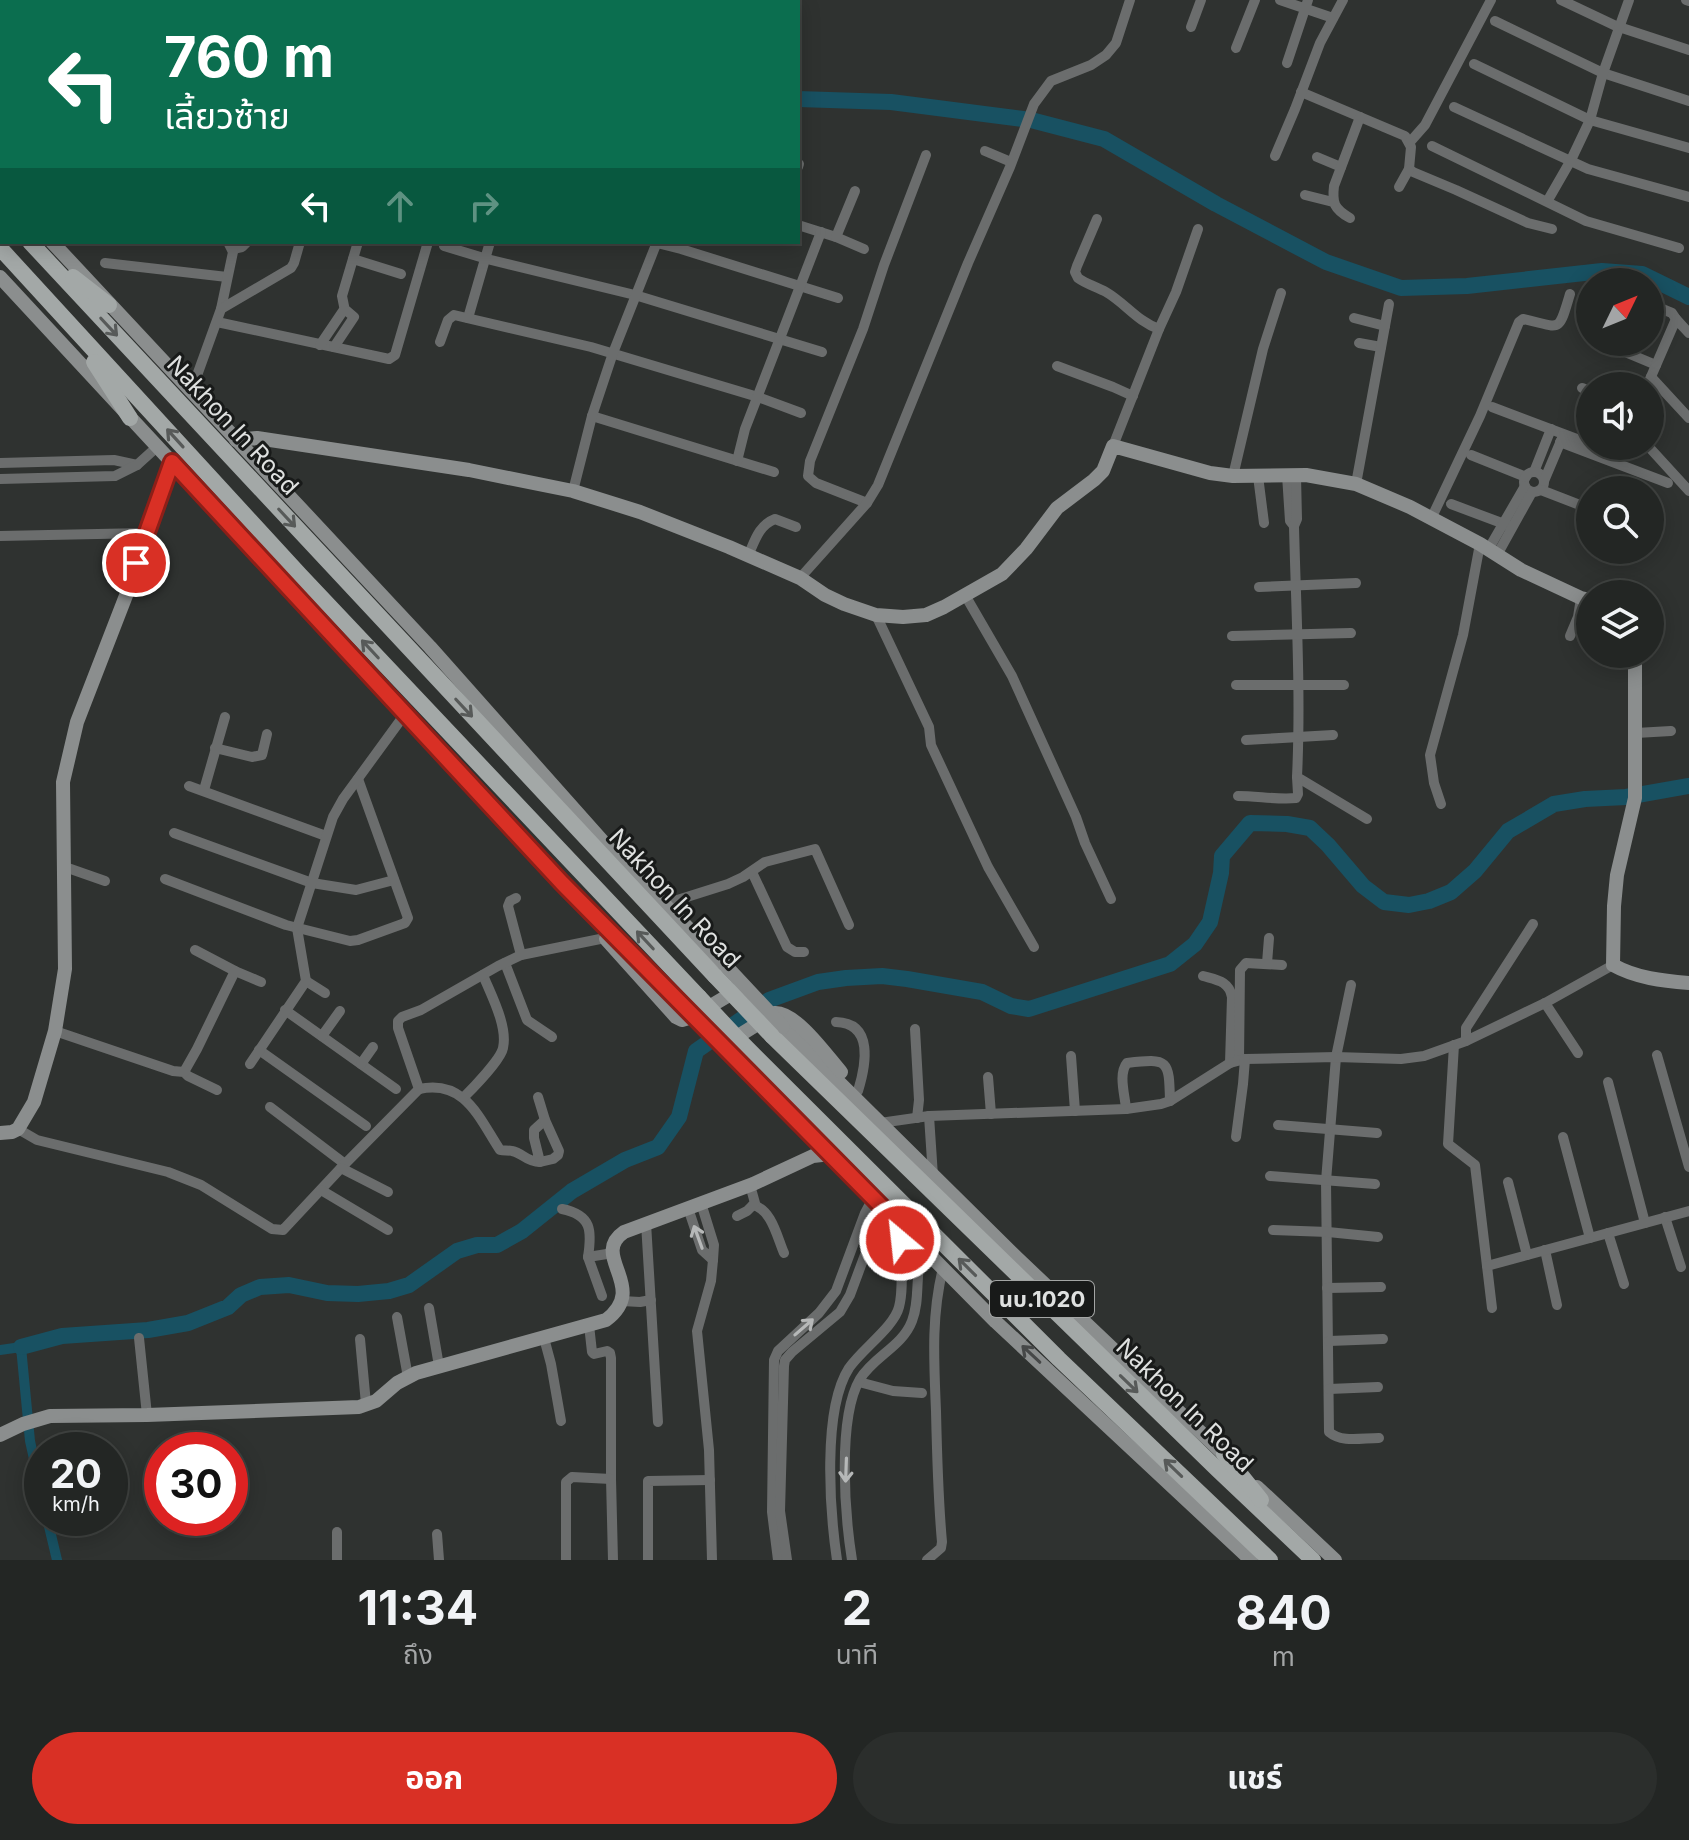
<!DOCTYPE html>
<html lang="th">
<meta charset="utf-8">
<style>
body{margin:0;font-family:Inter,"Noto Sans Thai",sans-serif;background:#2b2e2c;color:#f1f3f6;height:100vh;display:flex;flex-direction:column;font-size:30px;white-space:nowrap}
*{box-sizing:border-box;margin:0}
p{font-size:26px;color:#a3a5a6}
.icon{flex:none;width:44px;height:44px;fill:none;stroke:currentColor;stroke-width:2;stroke-linecap:round;stroke-linejoin:round}
.map{position:relative;height:1560px;overflow:hidden}
.side{display:flex;flex-direction:column;background:#232624;flex:1}
.side>*{flex:none}
.guide{position:absolute;left:0px;top:0px;width:800px;height:244px;box-shadow:0 4px 20px #0003,0 0 0 2px #404341;background:#0b6e4f;color:#fff;overflow:hidden}
.needle{width:52px;rotate:47deg}
.controls{position:absolute;left:1576px;top:268px;display:grid;gap:16px}
.controls a{display:grid;place-items:center;width:88px;height:88px;border-radius:50%;background:#232624;box-shadow:0 4px 20px #0003,0 0 0 2px #404341;font-size:40px}
.speed{position:absolute;left:24px;top:1432px;display:flex;gap:16px;font-size:40px;font-weight:700;text-align:center}
.speed>*{display:grid;place-content:center;width:104px;height:104px;border-radius:50%;background:#232624;box-shadow:0 4px 20px #0003,0 0 0 2px #404341;line-height:1}
.speed small{font-size:20px;font-weight:400}
.speed .limit{border:12px solid #d22;background:#fff;color:#111}
.pin{position:absolute;display:grid;place-items:center;width:68px;height:68px;color:#fff;margin:-34px;border:4px solid #fff;border-radius:50%;box-shadow:0 2px 8px #0007}
.me{position:absolute;width:88px;margin:-44px;rotate:332deg;stroke-linejoin:round;filter:drop-shadow(0 0 6px #0008)}
.turn{display:flex;align-items:center;gap:28px;height:168px;padding:0 32px;font-size:36px}
.turn .icon{width:104px;height:104px;stroke-width:2.5}
.turn b{display:block;font-size:56px;line-height:68px}
.lanes{display:flex;align-items:center;height:76px;padding:0 32px;background:#0003;justify-content:center;gap:40px;direction:ltr}
.lanes .off{opacity:.35}
.eta{display:flex;justify-content:space-evenly;align-items:center;height:136px;text-align:center}
.eta b{font-size:48px;font-weight:700;line-height:56px}
.primary-button{display:flex;gap:16px;margin-top:auto;padding:16px 32px}
.primary-button a{flex:1;height:92px;border-radius:48px;background:#d93025;color:#fff;font-size:32px;font-weight:700;line-height:92px;text-align:center}
.primary-button a+a{background:#2b2e2c;color:#f1f3f6}
.map>svg:first-child{display:block}
.lines{fill:none;stroke-linecap:round;stroke-linejoin:round}
.canal{stroke:#185162;stroke-width:10}
.river{stroke:#185162;stroke-width:16}
.street{stroke:#6b6d6d;stroke-width:10}
.secondary{stroke:#8b8e8e;stroke-width:14}
.primary{stroke:#a3a8a7;stroke-width:16}
.secondary-bridge{stroke:#8b8e8e;stroke-width:14}
.primary-bridge{stroke:#a3a8a7;stroke-width:16}
.oneway{stroke:#575a59}
.oneway2{stroke:#b6b8b8}
.oneway3{stroke:#464848}
.route-casing{stroke:#8d1f18;stroke-width:20}
.route{stroke:#d93025;stroke-width:14}
.labels{text-anchor:middle;dominant-baseline:central;stroke-width:6;stroke-linejoin:round;paint-order:stroke}
.shield{fill:#181a19;stroke:#a3a5a4;stroke-width:2}
.shield-label{font-size:22px;font-weight:bold;fill:#dfe1e0}
.street-label{font-size:24px;fill:#dfe1e0;stroke:#181a19}
</style>
<div class="map">
<svg width="1689" height="1560" viewBox="0 0 1689 1560">
<rect width="100%" height="100%" fill="#2f3230"/>
<g class="lines">
<!-- canal -->
<g class="canal">
<polyline points="0,1350 21,1347 30,1441 42,1495"/>
<polyline points="47,1518 57,1560"/>
</g>
<!-- river -->
<g class="river">
<polyline points="526,0 530,2"/>
<polyline points="798,99 891,102 1031,120 1104,139 1216,204 1326,262 1401,288 1467,286 1602,271 1642,274 1689,297"/>
<polyline points="21,1347 62,1336 148,1330 188,1323 228,1307 241,1295 260,1287 289,1285 327,1293 358,1294 389,1291 409,1285 457,1251 477,1245 497,1245 522,1231 572,1191 625,1160 658,1147 679,1117 696,1051 769,1000 818,982 846,978 882,976 907,979 982,992 1011,1006 1029,1009 1170,964 1195,944 1210,922 1221,873 1222,856 1250,823 1287,824 1310,828 1328,845 1363,886 1384,902 1409,905 1429,901 1451,892 1475,871 1508,831 1554,804 1585,799 1626,797 1689,786"/>
</g>
<!-- street -->
<g class="street">
<polyline points="633,0 633,2"/>
<polyline points="1280,0 1333,18"/>
<polyline points="1561,0 1616,26 1689,50"/>
<polyline points="1686,0 1689,1"/>
<polyline points="404,2 404,0"/>
<polyline points="499,2 500,0"/>
<polyline points="1495,21 1603,73 1689,101"/>
<polyline points="1191,27 1201,0"/>
<polyline points="1236,48 1255,0"/>
<polyline points="1287,63 1308,0"/>
<polyline points="1474,64 1590,120 1689,148"/>
<polyline points="1301,92 1405,136 1411,147 1409,169 1413,172 1456,190 1528,223 1552,229"/>
<polyline points="1454,107 1588,169 1689,197"/>
<polyline points="1410,142 1425,125 1491,0"/>
<polyline points="1432,146 1586,221 1679,248"/>
<polyline points="985,151 1011,162"/>
<polyline points="1275,156 1295,109 1320,43 1343,0"/>
<polyline points="1317,157 1341,167"/>
<polyline points="798,167 799,164"/>
<polyline points="1399,187 1409,169"/>
<polyline points="1305,195 1333,202"/>
<polyline points="1548,200 1571,160 1590,120 1603,73 1629,0"/>
<path d="M1350,218C1334,209 1332,203 1334,186L1360,117"/>
<path d="M1097,219L1077,266L1075,272L1078,278C1086,284 1097,287 1106,292C1125,303 1138,322 1159,329"/>
<polyline points="798,225 836,237 864,249"/>
<polyline points="836,237 855,191"/>
<polyline points="653,242 681,249 838,298"/>
<polyline points="444,246 487,259 635,295 822,352"/>
<polyline points="233,249 242,247 247,242"/>
<polyline points="353,259 401,274"/>
<polyline points="105,263 227,277"/>
<polyline points="1650,304 1672,313 1676,319"/>
<polyline points="221,309 233,252 228,242"/>
<polyline points="345,311 342,296 358,242"/>
<polyline points="468,318 490,242"/>
<polyline points="1354,318 1385,326"/>
<polyline points="217,322 389,359 395,355 428,242"/>
<polyline points="440,342 448,320 454,315 591,347 758,397 801,413"/>
<polyline points="1601,342 1656,365"/>
<polyline points="1359,343 1381,347"/>
<polyline points="320,345 343,311 347,311 354,317 334,347"/>
<polyline points="1057,366 1113,387 1133,396"/>
<polyline points="1651,377 1689,418"/>
<polyline points="1647,386 1676,319 1689,333"/>
<polyline points="1582,388 1590,391"/>
<polyline points="191,392 221,309 291,268 294,263 300,242"/>
<polyline points="1492,407 1590,444"/>
<polyline points="592,416 774,472"/>
<polyline points="1560,442 1668,483"/>
<polyline points="1113,446 1159,329 1176,292 1198,229"/>
<polyline points="1596,446 1619,454"/>
<polyline points="1648,446 1689,491"/>
<polyline points="1471,455 1526,477"/>
<polyline points="737,461 745,429 821,232"/>
<polyline points="0,463 114,460 137,465"/>
<polyline points="1534,472 1551,429"/>
<circle cx="1534" cy="482" r="10"/>
<polyline points="1287,475 1290,521 1294,526"/>
<polyline points="1233,476 1263,349 1281,293"/>
<polyline points="1258,476 1264,523"/>
<path d="M1296,476L1297,519L1294,526C1296,610 1301,693 1297,777L1367,819"/>
<polyline points="0,479 115,476 137,465 158,446"/>
<polyline points="1544,481 1563,436"/>
<polyline points="1356,484 1389,304"/>
<polyline points="1541,490 1590,509"/>
<polyline points="573,491 592,416 613,353 657,242"/>
<polyline points="867,503 816,483 808,476 810,461 863,329 884,265 926,155"/>
<polyline points="1451,504 1507,525"/>
<path d="M1431,519L1480,416L1519,322L1523,319C1561,327 1558,335 1570,294"/>
<polyline points="0,536 146,533"/>
<polyline points="1488,550 1525,486"/>
<polyline points="1497,555 1532,492"/>
<path d="M748,556C755,540 759,525 775,519L796,527"/>
<polyline points="800,578 867,503 878,485 968,263 1010,167 1034,104 1051,81 1091,65 1106,55 1116,43 1130,0"/>
<polyline points="1259,587 1356,583"/>
<polyline points="965,595 1012,676 1076,817 1085,843 1111,899"/>
<polyline points="876,615 929,727 931,745 988,867 1034,947"/>
<polyline points="1232,636 1351,633"/>
<polyline points="1570,636 1578,617 1581,598"/>
<polyline points="1236,685 1344,685"/>
<polyline points="1636,733 1671,731"/>
<polyline points="1246,740 1333,735"/>
<polyline points="215,748 252,757 262,755 267,734"/>
<polyline points="189,786 326,836"/>
<polyline points="204,790 225,717"/>
<path d="M1238,796C1257,796 1279,800 1296,798L1298,794L1297,777"/>
<polyline points="1441,804 1434,783 1430,755 1463,635 1480,544"/>
<polyline points="174,833 312,883 356,890 394,880"/>
<polyline points="65,867 105,881"/>
<polyline points="752,872 787,947 795,952 804,952"/>
<polyline points="165,879 286,925 350,941 358,940 405,923 408,918 358,779"/>
<polyline points="516,898 510,901 508,906 521,955"/>
<polyline points="671,902 728,884 743,877 765,862 815,849 849,925"/>
<polyline points="195,950 235,971 261,982"/>
<polyline points="505,963 527,1020 552,1037"/>
<polyline points="1267,963 1269,938"/>
<path d="M1203,976C1217,980 1229,981 1232,997L1230,1063"/>
<polyline points="306,981 325,993"/>
<path d="M1351,985L1336,1057L1326,1181L1329,1432C1342,1443 1361,1438 1379,1438"/>
<polyline points="1545,1003 1578,1053"/>
<polyline points="285,1010 396,1089"/>
<path d="M836,1022C874,1023 866,1065 858,1091"/>
<polyline points="915,1029 919,1100 917,1118"/>
<polyline points="55,1031 173,1071 184,1072 188,1076 217,1090"/>
<polyline points="322,1036 340,1011"/>
<polyline points="1466,1041 1466,1028 1533,924"/>
<polyline points="1454,1045 1448,1144 1475,1165 1492,1308"/>
<polyline points="259,1050 366,1126"/>
<polyline points="1657,1055 1689,1167"/>
<polyline points="1071,1056 1075,1111"/>
<polyline points="1239,1060 1240,970 1246,963 1282,965"/>
<polyline points="250,1064 306,981 297,928 333,817 343,799 405,714"/>
<polyline points="361,1064 373,1047"/>
<polyline points="184,1072 197,1049 235,971"/>
<polyline points="988,1077 991,1114"/>
<polyline points="1608,1082 1645,1223"/>
<path d="M419,1089C465,1079 479,1118 500,1150C504,1151 508,1150 512,1151C523,1153 526,1162 540,1162L534,1138V1130L545,1120"/>
<path d="M464,1097C473,1088 501,1059 503,1048C508,1026 491,995 483,975"/>
<polyline points="538,1097 545,1120 559,1151 558,1155 553,1159 540,1162"/>
<polyline points="270,1107 345,1164"/>
<path d="M1126,1109C1125,1095 1118,1074 1127,1063C1169,1058 1169,1060 1170,1101"/>
<polyline points="929,1116 933,1176"/>
<polyline points="880,1123 929,1116 1126,1109 1161,1104 1170,1101 1230,1063 1245,1059 1336,1057 1401,1059 1424,1056 1466,1041 1545,1003 1613,965"/>
<polyline points="1278,1125 1377,1133"/>
<polyline points="18,1129 37,1140 168,1172 201,1185 272,1229 283,1230 341,1168 419,1089 398,1028 398,1021 402,1017 421,1010 498,966 521,955 605,938"/>
<polyline points="1236,1137 1243,1084 1245,1059"/>
<polyline points="1563,1137 1590,1238"/>
<polyline points="341,1168 388,1192"/>
<polyline points="1270,1176 1375,1184"/>
<polyline points="1508,1182 1527,1255"/>
<polyline points="321,1190 388,1230"/>
<path d="M753,1205C772,1210 777,1237 784,1253"/>
<polyline points="688,1208 702,1250 713,1260 714,1245 701,1203"/>
<path d="M562,1209C592,1215 592,1231 588,1257"/>
<polyline points="737,1216 747,1211 755,1203 750,1185"/>
<polyline points="1665,1217 1681,1267"/>
<polyline points="646,1223 658,1422"/>
<polyline points="1273,1230 1328,1232 1378,1237"/>
<polyline points="1608,1233 1624,1284"/>
<polyline points="1545,1250 1557,1305"/>
<polyline points="1487,1266 1689,1211"/>
<polyline points="1327,1288 1381,1287"/>
<polyline points="602,1296 588,1257 613,1253"/>
<polyline points="622,1301 640,1302 651,1300"/>
<polyline points="429,1308 439,1366"/>
<polyline points="397,1317 408,1377"/>
<polyline points="589,1325 592,1352 594,1354 607,1351 610,1353 611,1358 611,1479 613,1560"/>
<polyline points="139,1338 147,1415"/>
<polyline points="544,1338 551,1364 561,1421"/>
<polyline points="360,1339 366,1404"/>
<polyline points="1329,1341 1383,1339"/>
<polyline points="859,1382 893,1391 922,1393"/>
<polyline points="1329,1389 1378,1387"/>
<polyline points="337,1532 337,1560"/>
<polyline points="437,1534 439,1560"/>
<polyline points="566,1560 566,1482 572,1477 611,1479"/>
<polyline points="648,1560 648,1481 710,1480"/>
<polyline points="712,1560 709,1450 697,1331 711,1281 713,1260"/>
<polyline points="778,1560 772,1512 774,1360 778,1351 819,1313 836,1291 865,1213 873,1198"/>
<polyline points="787,1560 780,1511 784,1366 785,1360 792,1352 840,1312 850,1295 876,1225 884,1209"/>
<path d="M837,1560C830,1512 822,1410 849,1368C862,1349 894,1327 899,1307C905,1285 899,1252 902,1228"/>
<path d="M852,1560C845,1516 837,1418 860,1379C874,1356 902,1347 912,1321C921,1298 914,1273 923,1249"/>
<path d="M927,1560L941,1548L942,1542C938,1498 937,1455 936,1411C934,1361 931,1317 943,1268"/>
</g>
<!-- secondary -->
<g class="secondary">
<polyline points="0,184 2,187"/>
<polyline points="52,242 430,647 613,853 725,965"/>
<polyline points="0,277 562,883 688,1010"/>
<polyline points="236,440 257,438 469,470 573,491 640,512 729,547 800,578 825,595 844,604 876,615 903,617 926,615 944,607 1002,574 1026,549 1057,508 1094,480 1103,471 1113,446 1210,473 1233,476 1306,475 1356,484 1410,507 1480,544 1521,570 1581,598 1590,600"/>
<path d="M1635,654V798L1617,875L1614,906L1613,965C1636,978 1663,981 1689,983"/>
<polyline points="606,939 676,1017 682,1020 692,1017 741,988"/>
<polyline points="783,1027 1017,1258 1231,1461"/>
<path d="M727,1043L775,1013C796,1012 827,1056 841,1072"/>
<polyline points="729,1052 996,1322 1251,1560"/>
<polyline points="0,1133 12,1132 18,1129 34,1102 55,1031 65,969 63,782 77,722 127,593 146,533 172,462"/>
<path d="M0,1435L23,1424L50,1416L147,1415L359,1407L376,1401L397,1383L416,1373L606,1320C650,1287 589,1256 624,1232L753,1184L813,1156L830,1154"/>
<polyline points="1257,1487 1335,1560"/>
</g>
<!-- primary -->
<g class="primary">
<polyline points="0,210 2,212"/>
<polyline points="30,242 715,976"/>
<polyline points="0,248 300,575 699,997"/>
<polyline points="73,277 109,305"/>
<polyline points="94,362 130,418"/>
<polyline points="772,1036 1218,1470 1313,1560"/>
<polyline points="740,1041 1059,1359 1270,1560"/>
<polyline points="1224,1454 1261,1500"/>
</g>
<!-- secondary-bridge -->
<g class="secondary-bridge">
<polyline points="725,965 783,1027"/>
<polyline points="688,1010 729,1052"/>
</g>
<!-- primary-bridge -->
<g class="primary-bridge">
<polyline points="715,976 772,1036"/>
<polyline points="699,997 740,1041"/>
</g>
</g>
<!-- one-way arrows -->
<defs><path id="oneway-shaft" d="M-6 0H5M1.5-3L5.5 0L1.5 3" fill="none" stroke-width="1.6" stroke-linecap="round" stroke-linejoin="round" transform="scale(2)"/></defs>
<g class="oneway">
<use href="#oneway-shaft" transform="translate(109 327) rotate(47)"/>
<use href="#oneway-shaft" transform="translate(175 438) rotate(-132)"/>
<use href="#oneway-shaft" transform="translate(287 518) rotate(47)"/>
<use href="#oneway-shaft" transform="translate(370 649) rotate(-133)"/>
<use href="#oneway-shaft" transform="translate(464 708) rotate(47)"/>
<use href="#oneway-shaft" transform="translate(645 940) rotate(-133)"/>
<use href="#oneway-shaft" transform="translate(967 1267) rotate(-135)"/>
<use href="#oneway-shaft" transform="translate(1129 1384) rotate(44)"/>
<use href="#oneway-shaft" transform="translate(1173 1468) rotate(-136)"/>
</g>
<g class="oneway2">
<use href="#oneway-shaft" transform="translate(698 1237) rotate(-110)"/>
<use href="#oneway-shaft" transform="translate(804 1327) rotate(-41)"/>
<use href="#oneway-shaft" transform="translate(846 1470) rotate(92)"/>
</g>
<use class="oneway3" href="#oneway-shaft" transform="translate(1031 1354) rotate(-137)"/>
<g class="lines">
<defs>
<polyline id="route" points="136,563 172,462 562,883 884,1209 902,1228 900,1240"/>
</defs>
<!-- route casing -->
<use href="#route" class="route-casing"/>
<!-- route -->
<use href="#route" class="route"/>
</g>
<g class="labels">
<!-- shield labels -->
<rect class="shield" x="990" y="1281" width="104" height="36" rx="6"/>
<g class="shield-label">
<text x="1042" y="1299">นบ.1020</text>
</g>
<!-- street labels -->
<g class="street-label">
<text transform="translate(233 425) rotate(47)">Nakhon In Road</text>
<text transform="translate(675 898) rotate(47)">Nakhon In Road</text>
<text transform="translate(1185 1405) rotate(44)">Nakhon In Road</text>
</g>
</g>
</svg>
<div class="controls">
<a><svg class="needle" viewBox="-14 -14 28 28"><path d="M0-13l5 13h-10z" fill="#e53935"/><path d="M0 13l5-13h-10z" fill="#a3a5a6"/></svg></a>
<a><svg class="icon" aria-label="sound" viewBox="0 0 24 24"><path d="M4 9h4l5-4v14l-5-4H4zM17 9q2 3 0 6"/></svg></a>
<a><svg class="icon" aria-label="search" viewBox="0 0 24 24"><circle cx="10" cy="10" r="6"/><path d="M15 15l6 6"/></svg></a>
<a><svg class="icon" aria-label="layers" viewBox="0 0 24 24"><path d="M12 4l9 5-9 5-9-5zM3 14l9 5 9-5"/></svg></a>
</div>
<div class="speed"><div>20<small>km/h</small></div><div class="limit">30</div></div>
<div class="pin" style="left:136px;top:563px;background:#d93025"><svg class="icon" aria-label="arrive" viewBox="0 0 24 24"><path d="M6 21V4h12l-3 4 3 4H6"/></svg></div>
<svg class="me" style="left:900px;top:1240px" viewBox="-20 -20 40 40"><circle r="17" fill="#d93025" stroke="#fff" stroke-width="3"/><path d="M0-11L8 9 0 5-8 9z" fill="#fff"/></svg>
<div class="guide">
<div class="turn"><svg class="icon" aria-label="left" viewBox="0 0 24 24"><path d="M17 20v-9H6M10 6l-5 5 5 5"/></svg><div><b>760 m</b>เลี้ยวซ้าย</div></div>
<div class="lanes"><svg class="icon" aria-label="left" viewBox="0 0 24 24"><path d="M17 20v-9H6M10 6l-5 5 5 5"/></svg><svg class="icon off" aria-label="ahead" viewBox="0 0 24 24"><path d="M12 20V5M6 11l6-6 6 6"/></svg><svg class="icon off" aria-label="right" viewBox="0 0 24 24"><path d="M7 20v-9h11M14 6l5 5-5 5"/></svg></div>
</div>
</div>
<section class="side">
<div class="eta">
<div><b>11:34</b><p>ถึง</p></div>
<div><b>2</b><p>นาที</p></div>
<div><b>840</b><p>m</p></div>
</div>
<div class="primary-button"><a>ออก</a><a>แชร์</a></div>
</section>
